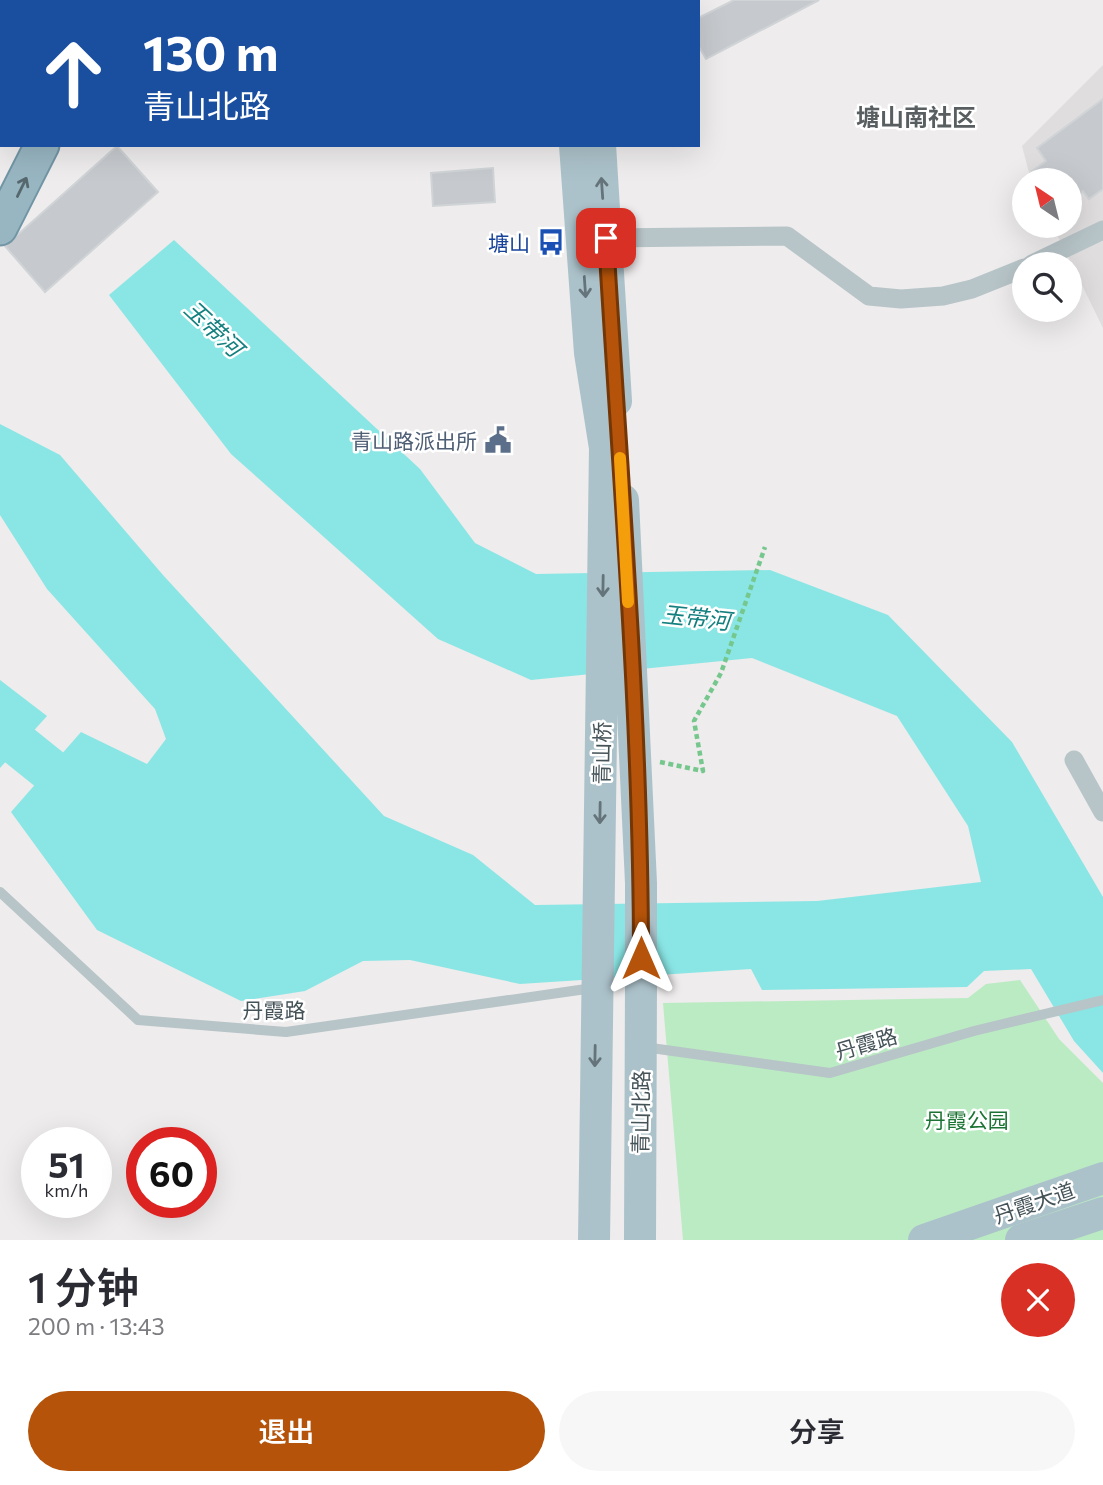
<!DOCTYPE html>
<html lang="zh">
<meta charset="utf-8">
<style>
body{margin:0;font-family:Commissioner,"Noto Sans SC",sans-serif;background:#f7f7f7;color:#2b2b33;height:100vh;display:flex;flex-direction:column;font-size:26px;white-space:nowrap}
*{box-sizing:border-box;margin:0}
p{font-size:23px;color:#7c7c81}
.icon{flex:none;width:38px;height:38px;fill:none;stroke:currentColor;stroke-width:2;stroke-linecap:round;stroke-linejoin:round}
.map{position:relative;height:1240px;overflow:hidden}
.drawer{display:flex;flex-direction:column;background:#fff;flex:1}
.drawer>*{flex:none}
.top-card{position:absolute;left:0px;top:0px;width:700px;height:147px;box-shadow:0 7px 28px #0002;background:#1a4fa0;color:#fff;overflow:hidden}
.needle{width:46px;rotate:325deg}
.tools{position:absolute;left:1012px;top:168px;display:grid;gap:14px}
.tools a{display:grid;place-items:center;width:70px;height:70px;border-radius:50%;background:#fff;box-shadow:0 7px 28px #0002;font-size:35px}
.speed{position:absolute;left:21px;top:1127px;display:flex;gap:14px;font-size:35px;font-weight:700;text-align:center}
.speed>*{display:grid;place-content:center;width:91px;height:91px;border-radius:50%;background:#fff;box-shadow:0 7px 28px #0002;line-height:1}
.speed small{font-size:18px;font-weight:400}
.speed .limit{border:10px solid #d22;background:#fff;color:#111}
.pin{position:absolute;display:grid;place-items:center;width:60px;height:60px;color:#fff;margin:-30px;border-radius:14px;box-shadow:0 4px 10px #0006}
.me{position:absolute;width:77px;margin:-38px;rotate:0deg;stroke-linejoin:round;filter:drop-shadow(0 0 5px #0008)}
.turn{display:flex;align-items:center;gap:24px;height:147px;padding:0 28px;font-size:32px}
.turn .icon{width:91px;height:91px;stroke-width:2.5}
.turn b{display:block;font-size:49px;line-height:60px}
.round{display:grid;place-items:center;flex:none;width:74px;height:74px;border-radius:37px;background:#f7f7f7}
.summary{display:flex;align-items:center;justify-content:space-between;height:119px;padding:0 28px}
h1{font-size:42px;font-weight:600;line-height:52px}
.button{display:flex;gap:14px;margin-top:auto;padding:14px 28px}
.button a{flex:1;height:80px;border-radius:42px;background:#b45309;color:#fff;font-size:28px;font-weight:600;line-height:80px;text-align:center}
.button a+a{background:#f7f7f7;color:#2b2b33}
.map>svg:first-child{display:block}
.education{fill:#dfdddd}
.green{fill:#bbebc3}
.water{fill:#8ae6e5}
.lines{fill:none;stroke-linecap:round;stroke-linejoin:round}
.river{stroke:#8ae6e5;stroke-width:44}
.building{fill:#c6cace;stroke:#d0d4d7;stroke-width:2}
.trunk-casing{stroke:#7195a4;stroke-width:37}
.path{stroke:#75c78d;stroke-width:4.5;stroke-dasharray:5 3.5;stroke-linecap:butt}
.service{stroke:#b7c4c8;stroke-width:10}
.minor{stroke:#b7c4c8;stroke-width:19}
.primary{stroke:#acc2ca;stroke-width:32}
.trunk{stroke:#98b6c2;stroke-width:33}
.primary-bridge{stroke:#acc2ca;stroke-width:32}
.oneway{stroke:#56676d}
.oneway2{stroke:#64747a}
.route-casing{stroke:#753606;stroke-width:18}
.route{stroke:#b45309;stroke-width:12}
.slow{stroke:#f59e0b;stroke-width:12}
.labels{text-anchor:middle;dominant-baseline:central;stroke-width:5;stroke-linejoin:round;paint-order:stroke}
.transit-label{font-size:21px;fill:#164399;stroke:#fff;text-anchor:end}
.service-label{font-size:21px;fill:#4e5e75;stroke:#fff;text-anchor:end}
.street-label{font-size:21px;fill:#455358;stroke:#fff}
.park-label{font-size:21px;fill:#1b7434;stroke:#fff}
.water-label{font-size:23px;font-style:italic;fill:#13807f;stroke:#fff}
.quarter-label{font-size:24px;font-weight:bold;fill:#595e60;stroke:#fff}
</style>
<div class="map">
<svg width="1103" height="1240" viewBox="0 0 1103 1240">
<rect width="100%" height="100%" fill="#eeecec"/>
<!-- education -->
<polygon class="education" points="1103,65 1103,328 1053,226 1069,226 1069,180 1031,180 1022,146"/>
<!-- green -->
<polygon class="green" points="1020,980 1059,1039 1103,1083 1103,1240 683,1240 663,1003 968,998 986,984"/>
<!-- water -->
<g class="water">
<polygon points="174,240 420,469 475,543 536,574 770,570 888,615 1012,742 1103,897 1103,1073 1074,1041 1031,969 984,971 967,987 762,990 751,969 520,984 410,960 363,961 305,991 241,1001 97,930 11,812 81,732 147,764 166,739 155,709 47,589 0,515 0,424 60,455 163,575 384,816 473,855 535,905 817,901 981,882 968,826 897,716 752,658 531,680 438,639 231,454 109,295"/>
<polygon points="0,680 47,716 0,768"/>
</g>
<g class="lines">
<!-- river -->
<polyline class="river" points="0,730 96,807"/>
</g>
<!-- building -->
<g class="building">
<polygon points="734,0 819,0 706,59 698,45 698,18"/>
<polygon points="1103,99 1103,189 1089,199 1083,191 1069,201 1069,180 1039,180 1032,171 1046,161 1037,148"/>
<polygon points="117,146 158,192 45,292 5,246"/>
<polygon points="493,168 495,202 433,206 431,173"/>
</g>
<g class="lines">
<defs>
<g id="trunk">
<polyline points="48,2 49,0"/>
<polyline points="106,2 106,0"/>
<polyline points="0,112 2,108"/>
<polyline points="0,228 42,145"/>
</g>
</defs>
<!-- trunk casing -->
<use href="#trunk" class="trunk-casing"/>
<!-- path -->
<polyline class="path" points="660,762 703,771 694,721 721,673 765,547"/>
<!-- service -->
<g class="service">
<polyline points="0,892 138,1020 286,1032 593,988"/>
<polyline points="644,1047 830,1073 974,1031 1103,1000"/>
</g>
<!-- minor -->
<g class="minor">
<polyline points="214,0 214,2"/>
<polyline points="267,2 276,0"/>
<polyline points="606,238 787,236 869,296 901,299 943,296 972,289 1024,268"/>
<polyline points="1032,264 1103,230"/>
<polyline points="1074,760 1103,812"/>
</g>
<!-- primary -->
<g class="primary">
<polyline points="565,0 565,2"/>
<polyline points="590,0 590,2"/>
<polyline points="575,145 590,353 605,448 594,1240"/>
<polyline points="600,145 616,401"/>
<polyline points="640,1240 641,983"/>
<polyline points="924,1240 1103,1178"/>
<polyline points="1021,1240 1103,1213"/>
</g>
<!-- trunk -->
<use href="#trunk" class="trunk"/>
<!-- primary-bridge -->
<polyline class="primary-bridge" points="623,500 641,883 641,983"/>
</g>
<!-- one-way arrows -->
<defs><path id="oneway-shaft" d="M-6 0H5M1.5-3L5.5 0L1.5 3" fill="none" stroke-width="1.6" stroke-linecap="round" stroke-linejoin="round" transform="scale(1.75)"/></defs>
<use class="oneway" href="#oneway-shaft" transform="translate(22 187) rotate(-64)"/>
<g class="oneway2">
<use href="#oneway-shaft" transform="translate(602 188) rotate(-94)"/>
<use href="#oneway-shaft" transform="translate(585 287) rotate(86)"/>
<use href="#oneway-shaft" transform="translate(603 586) rotate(91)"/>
<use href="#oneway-shaft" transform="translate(600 813) rotate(91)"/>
<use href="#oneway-shaft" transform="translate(595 1056) rotate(91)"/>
</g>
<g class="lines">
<defs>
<path id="route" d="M606,238C620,477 641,718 641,958"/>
</defs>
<!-- route casing -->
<use href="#route" class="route-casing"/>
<!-- route -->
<use href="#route" class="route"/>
<!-- slow -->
<polyline class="slow" points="620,458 628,602"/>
</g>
<!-- icons -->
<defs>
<symbol id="bus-bare" viewBox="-9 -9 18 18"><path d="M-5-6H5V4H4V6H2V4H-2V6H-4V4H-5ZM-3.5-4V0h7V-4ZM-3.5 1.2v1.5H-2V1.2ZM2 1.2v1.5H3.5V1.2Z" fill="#1a4fb4" stroke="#fff" stroke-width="2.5" paint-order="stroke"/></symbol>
<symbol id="civic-bare" viewBox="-9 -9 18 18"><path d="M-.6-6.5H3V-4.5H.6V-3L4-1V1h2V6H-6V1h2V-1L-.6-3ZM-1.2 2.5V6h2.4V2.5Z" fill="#5c6f8a" stroke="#fff" stroke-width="2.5" paint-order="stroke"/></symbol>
</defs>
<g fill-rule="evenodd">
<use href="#bus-bare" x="532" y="223" width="38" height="38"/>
<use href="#civic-bare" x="479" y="421" width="38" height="38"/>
</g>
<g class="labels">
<!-- transit labels -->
<g class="transit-label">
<text x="530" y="242">塘山</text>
</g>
<!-- service labels -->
<g class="service-label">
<text x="477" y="440">青山路派出所</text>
</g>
<!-- street labels -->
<g class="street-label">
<text transform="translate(601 753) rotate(-89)">青山桥</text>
<text x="274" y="1009">丹霞路</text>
<text transform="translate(866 1043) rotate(-16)">丹霞路</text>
<text transform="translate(640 1112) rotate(-89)">青山北路</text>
<text transform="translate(1034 1202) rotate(-19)">丹霞大道</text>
</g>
<!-- park labels -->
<g class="park-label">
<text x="967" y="1119">丹霞公园</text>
</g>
<!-- water labels -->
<g class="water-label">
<text transform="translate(214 328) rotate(43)">玉带河</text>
<text transform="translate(696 617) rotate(6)">玉带河</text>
</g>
<!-- quarter labels -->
<g class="quarter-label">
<text x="916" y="116">塘山南社区</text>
</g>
</g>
</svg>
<div class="tools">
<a><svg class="needle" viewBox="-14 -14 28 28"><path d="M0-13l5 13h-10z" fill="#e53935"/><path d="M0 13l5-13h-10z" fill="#7c7c81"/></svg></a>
<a><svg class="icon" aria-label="search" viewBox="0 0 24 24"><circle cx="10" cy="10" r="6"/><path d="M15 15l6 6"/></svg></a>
</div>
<div class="speed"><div>51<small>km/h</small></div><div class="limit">60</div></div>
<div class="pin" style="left:606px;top:238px;background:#d93025"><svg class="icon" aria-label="arrive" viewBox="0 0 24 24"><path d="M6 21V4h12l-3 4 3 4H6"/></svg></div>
<svg class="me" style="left:641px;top:958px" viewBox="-20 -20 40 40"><path d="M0-17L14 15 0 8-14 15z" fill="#b45309" stroke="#fff" stroke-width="4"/></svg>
<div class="top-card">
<div class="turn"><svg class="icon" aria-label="ahead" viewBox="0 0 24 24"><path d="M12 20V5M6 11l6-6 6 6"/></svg><div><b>130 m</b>青山北路</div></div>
</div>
</div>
<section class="drawer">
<div class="summary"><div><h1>1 分钟</h1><p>200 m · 13:43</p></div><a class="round" style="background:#d93025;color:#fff"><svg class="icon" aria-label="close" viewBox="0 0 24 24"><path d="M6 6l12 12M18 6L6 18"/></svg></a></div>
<div class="button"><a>退出</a><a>分享</a></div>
</section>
